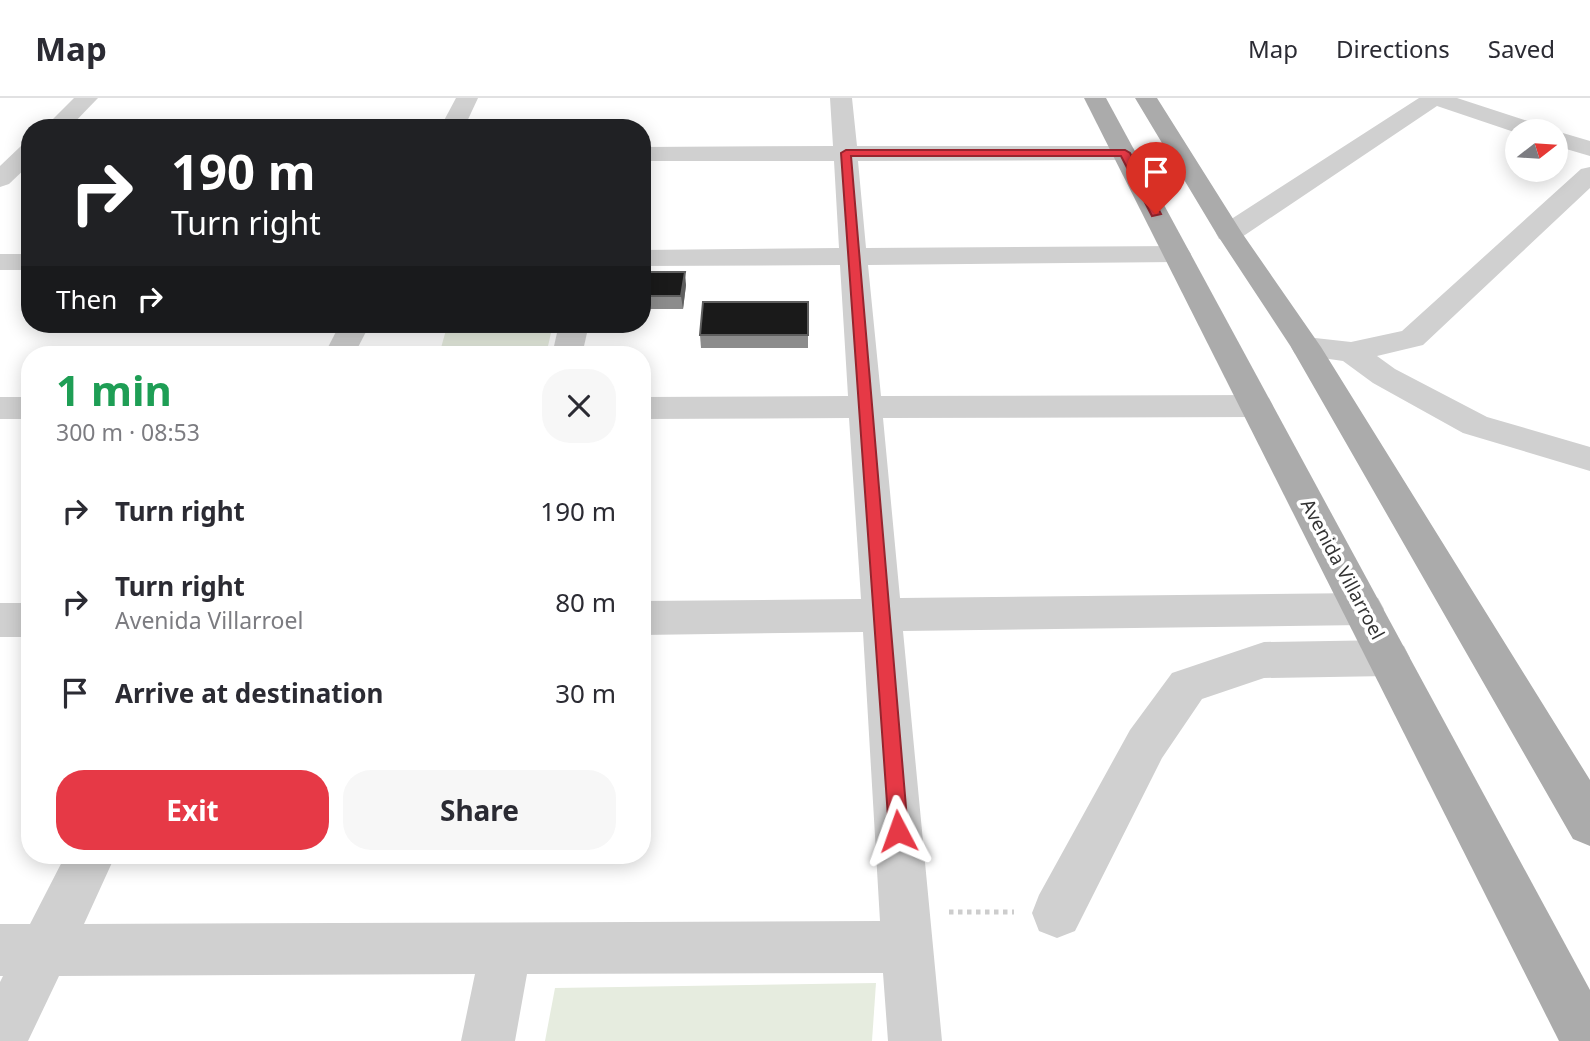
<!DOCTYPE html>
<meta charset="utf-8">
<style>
body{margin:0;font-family:"Noto Sans",sans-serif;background:#f7f7f7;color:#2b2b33;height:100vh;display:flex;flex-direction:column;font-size:26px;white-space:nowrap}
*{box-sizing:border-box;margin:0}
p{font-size:23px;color:#7c7c81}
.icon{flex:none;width:38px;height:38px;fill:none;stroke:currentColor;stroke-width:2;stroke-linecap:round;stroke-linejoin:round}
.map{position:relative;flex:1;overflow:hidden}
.sheet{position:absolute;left:21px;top:248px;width:630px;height:518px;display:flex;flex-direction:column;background:#fff;border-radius:28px;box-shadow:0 4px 18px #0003}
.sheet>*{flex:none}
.hud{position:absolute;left:21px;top:21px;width:630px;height:214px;border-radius:28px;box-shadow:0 4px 18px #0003;background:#202124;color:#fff;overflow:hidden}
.needle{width:46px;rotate:73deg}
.buttons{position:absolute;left:1505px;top:21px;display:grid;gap:14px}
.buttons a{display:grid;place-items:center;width:63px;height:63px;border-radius:50%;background:#fff;box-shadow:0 4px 18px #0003;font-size:35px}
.pin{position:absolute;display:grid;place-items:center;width:60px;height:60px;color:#fff;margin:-72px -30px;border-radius:50% 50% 50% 0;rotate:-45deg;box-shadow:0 0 7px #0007}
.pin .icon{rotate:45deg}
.me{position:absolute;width:77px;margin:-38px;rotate:356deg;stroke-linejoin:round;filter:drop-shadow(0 0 5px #0008)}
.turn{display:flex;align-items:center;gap:24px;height:147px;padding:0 35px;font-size:32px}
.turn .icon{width:91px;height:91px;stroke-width:2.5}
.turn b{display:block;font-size:49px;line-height:60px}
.then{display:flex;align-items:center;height:66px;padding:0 35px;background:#0003;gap:14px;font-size:26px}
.round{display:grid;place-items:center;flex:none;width:74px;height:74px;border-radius:28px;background:#f7f7f7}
.overview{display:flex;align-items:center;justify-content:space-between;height:119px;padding:0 35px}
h1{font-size:42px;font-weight:700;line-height:52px;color:#1e9e55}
.button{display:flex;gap:14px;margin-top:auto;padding:14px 35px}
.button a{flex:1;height:80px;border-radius:28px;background:#e63946;color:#fff;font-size:28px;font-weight:700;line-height:80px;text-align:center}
.button a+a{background:#f7f7f7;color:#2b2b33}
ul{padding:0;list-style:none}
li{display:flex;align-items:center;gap:21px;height:91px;padding:0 35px}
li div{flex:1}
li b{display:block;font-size:26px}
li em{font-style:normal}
header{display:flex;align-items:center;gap:42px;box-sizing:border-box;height:98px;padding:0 35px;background:#fff;border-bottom:2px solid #e1e1e2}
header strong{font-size:33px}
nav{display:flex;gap:38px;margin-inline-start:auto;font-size:24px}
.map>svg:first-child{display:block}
.green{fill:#e6ecdf}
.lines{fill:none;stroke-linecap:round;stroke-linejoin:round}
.path{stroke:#cdcdcd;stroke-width:5;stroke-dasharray:4.5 4.5;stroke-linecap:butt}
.minor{fill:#d0d0d0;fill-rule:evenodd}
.major{fill:#ababab;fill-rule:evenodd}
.wall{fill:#8c8c8c}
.shaded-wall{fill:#5f5f5f}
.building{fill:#1a1a1a;stroke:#5f5f5f;stroke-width:2}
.route{fill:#e63946;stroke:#96252e;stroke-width:2}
.labels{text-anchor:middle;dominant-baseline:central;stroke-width:7;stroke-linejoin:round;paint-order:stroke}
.street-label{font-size:19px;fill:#333;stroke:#fff}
</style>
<header>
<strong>Map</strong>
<nav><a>Map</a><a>Directions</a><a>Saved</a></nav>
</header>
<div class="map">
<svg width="1590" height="943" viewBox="0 0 1590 943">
<rect width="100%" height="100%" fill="#fff"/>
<!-- green -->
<g class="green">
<polygon points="384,226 553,226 546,257 439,257 446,232 381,234"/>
<polygon points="876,885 872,943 545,943 555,890"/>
</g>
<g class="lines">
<!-- path -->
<polyline class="path" points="949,814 1014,814"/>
<!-- minor -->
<g class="minor">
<polygon points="74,0 98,0 69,30 44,30"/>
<polygon points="456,0 478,0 464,30 440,30"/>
<polygon points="830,0 852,0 857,48 1124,48 1133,50 1136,55 1133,60 1124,62 858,63 866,150 1177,148 1187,150 1191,156 1187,162 1177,164 868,167 881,298 1257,297 1269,300 1273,308 1269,316 1257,319 883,320 900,500 1364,495 1378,500 1384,511 1378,522 1364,527 903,533 942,943 888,943 883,875 527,876 515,943 461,943 475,876 59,878 28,943 0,943 0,884 3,878 0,878 0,826 30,826 65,758 115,758 84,826 880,823 863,534 642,537 642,503 861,501 849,320 642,321 642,299 848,298 840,167 642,168 642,152 839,150 834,63 642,63 642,49 833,48"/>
<polygon points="1419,0 1457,0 1543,28 1547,33 1517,35 1437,8 1239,141 1229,143 1219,141 1216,135 1219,129"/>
<polygon points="1555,33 1556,33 1590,43 1590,58 1556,48"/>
<polygon points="30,46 30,66 9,86 0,89 0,68 21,48"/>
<polygon points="1590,69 1590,90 1423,247 1377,258 1395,271 1487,319 1590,349 1590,373 1463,335 1373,285 1343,263 1295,256 1291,249 1295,242 1306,239 1351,244 1402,233 1581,71"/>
<rect x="0" y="156" width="30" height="16"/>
<polygon points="340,226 370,226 354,257 324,257"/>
<polygon points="559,226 589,226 582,257 552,257"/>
<rect x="0" y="299" width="30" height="22"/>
<rect x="0" y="505" width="30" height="34"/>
<polygon points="1389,542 1404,548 1410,560 1404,572 1389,578 1264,580 1202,601 1162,660 1075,833 1057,840 1039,833 1032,815 1039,797 1130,632 1172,575 1264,544"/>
</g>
<!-- major -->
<g class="major">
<polygon points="1084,0 1106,0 1590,892 1590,943 1559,943"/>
<polygon points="1135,0 1157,0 1242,135 1321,249 1590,682 1590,748 1573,741 1291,249 1216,135"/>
</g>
</g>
<!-- wall -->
<g class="wall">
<polygon points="642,174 686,187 683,211 642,211"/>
<polygon points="808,204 808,250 701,250 700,237"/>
</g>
<!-- shaded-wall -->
<polygon class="shaded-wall" points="685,174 686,187 683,211 681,198"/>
<!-- building -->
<g class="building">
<polygon points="642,174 685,174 681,198 642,198"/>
<polygon points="703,204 808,204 808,237 700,237"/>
</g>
<!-- route -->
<polygon class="route" points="846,52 1125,52 1130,55 1161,116 1152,118 1121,58 851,58 908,733 905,740 898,742 892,740 889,733 841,55"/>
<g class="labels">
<!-- street labels -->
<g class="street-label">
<text transform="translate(1343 471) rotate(62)">Avenida Villarroel</text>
</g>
</g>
</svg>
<div class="buttons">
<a><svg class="needle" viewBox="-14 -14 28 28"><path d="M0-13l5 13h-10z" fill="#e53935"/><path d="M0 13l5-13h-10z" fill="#7c7c81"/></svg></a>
</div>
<div class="pin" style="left:1156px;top:116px;background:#d93025"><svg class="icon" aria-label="arrive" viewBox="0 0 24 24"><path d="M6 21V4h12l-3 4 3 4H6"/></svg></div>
<svg class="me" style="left:898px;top:733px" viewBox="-20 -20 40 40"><path d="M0-17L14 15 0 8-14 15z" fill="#e63946" stroke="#fff" stroke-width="4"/></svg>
<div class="hud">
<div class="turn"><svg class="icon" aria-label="right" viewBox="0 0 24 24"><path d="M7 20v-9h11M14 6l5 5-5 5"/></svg><div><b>190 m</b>Turn right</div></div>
<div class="then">Then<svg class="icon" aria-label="right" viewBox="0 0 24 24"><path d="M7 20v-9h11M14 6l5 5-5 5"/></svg></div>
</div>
<section class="sheet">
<div class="overview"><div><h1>1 min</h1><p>300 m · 08:53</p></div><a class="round"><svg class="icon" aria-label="close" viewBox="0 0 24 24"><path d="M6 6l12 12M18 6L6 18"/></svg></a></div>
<ul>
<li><svg class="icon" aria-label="right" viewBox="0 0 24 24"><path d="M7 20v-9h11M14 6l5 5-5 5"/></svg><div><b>Turn right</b></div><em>190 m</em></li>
<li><svg class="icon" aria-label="right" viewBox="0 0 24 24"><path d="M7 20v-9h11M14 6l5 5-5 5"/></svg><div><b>Turn right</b><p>Avenida Villarroel</p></div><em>80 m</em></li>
<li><svg class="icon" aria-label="arrive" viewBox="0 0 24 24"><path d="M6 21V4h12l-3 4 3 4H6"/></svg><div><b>Arrive at destination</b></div><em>30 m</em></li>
</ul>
<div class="button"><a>Exit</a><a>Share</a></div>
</section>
</div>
